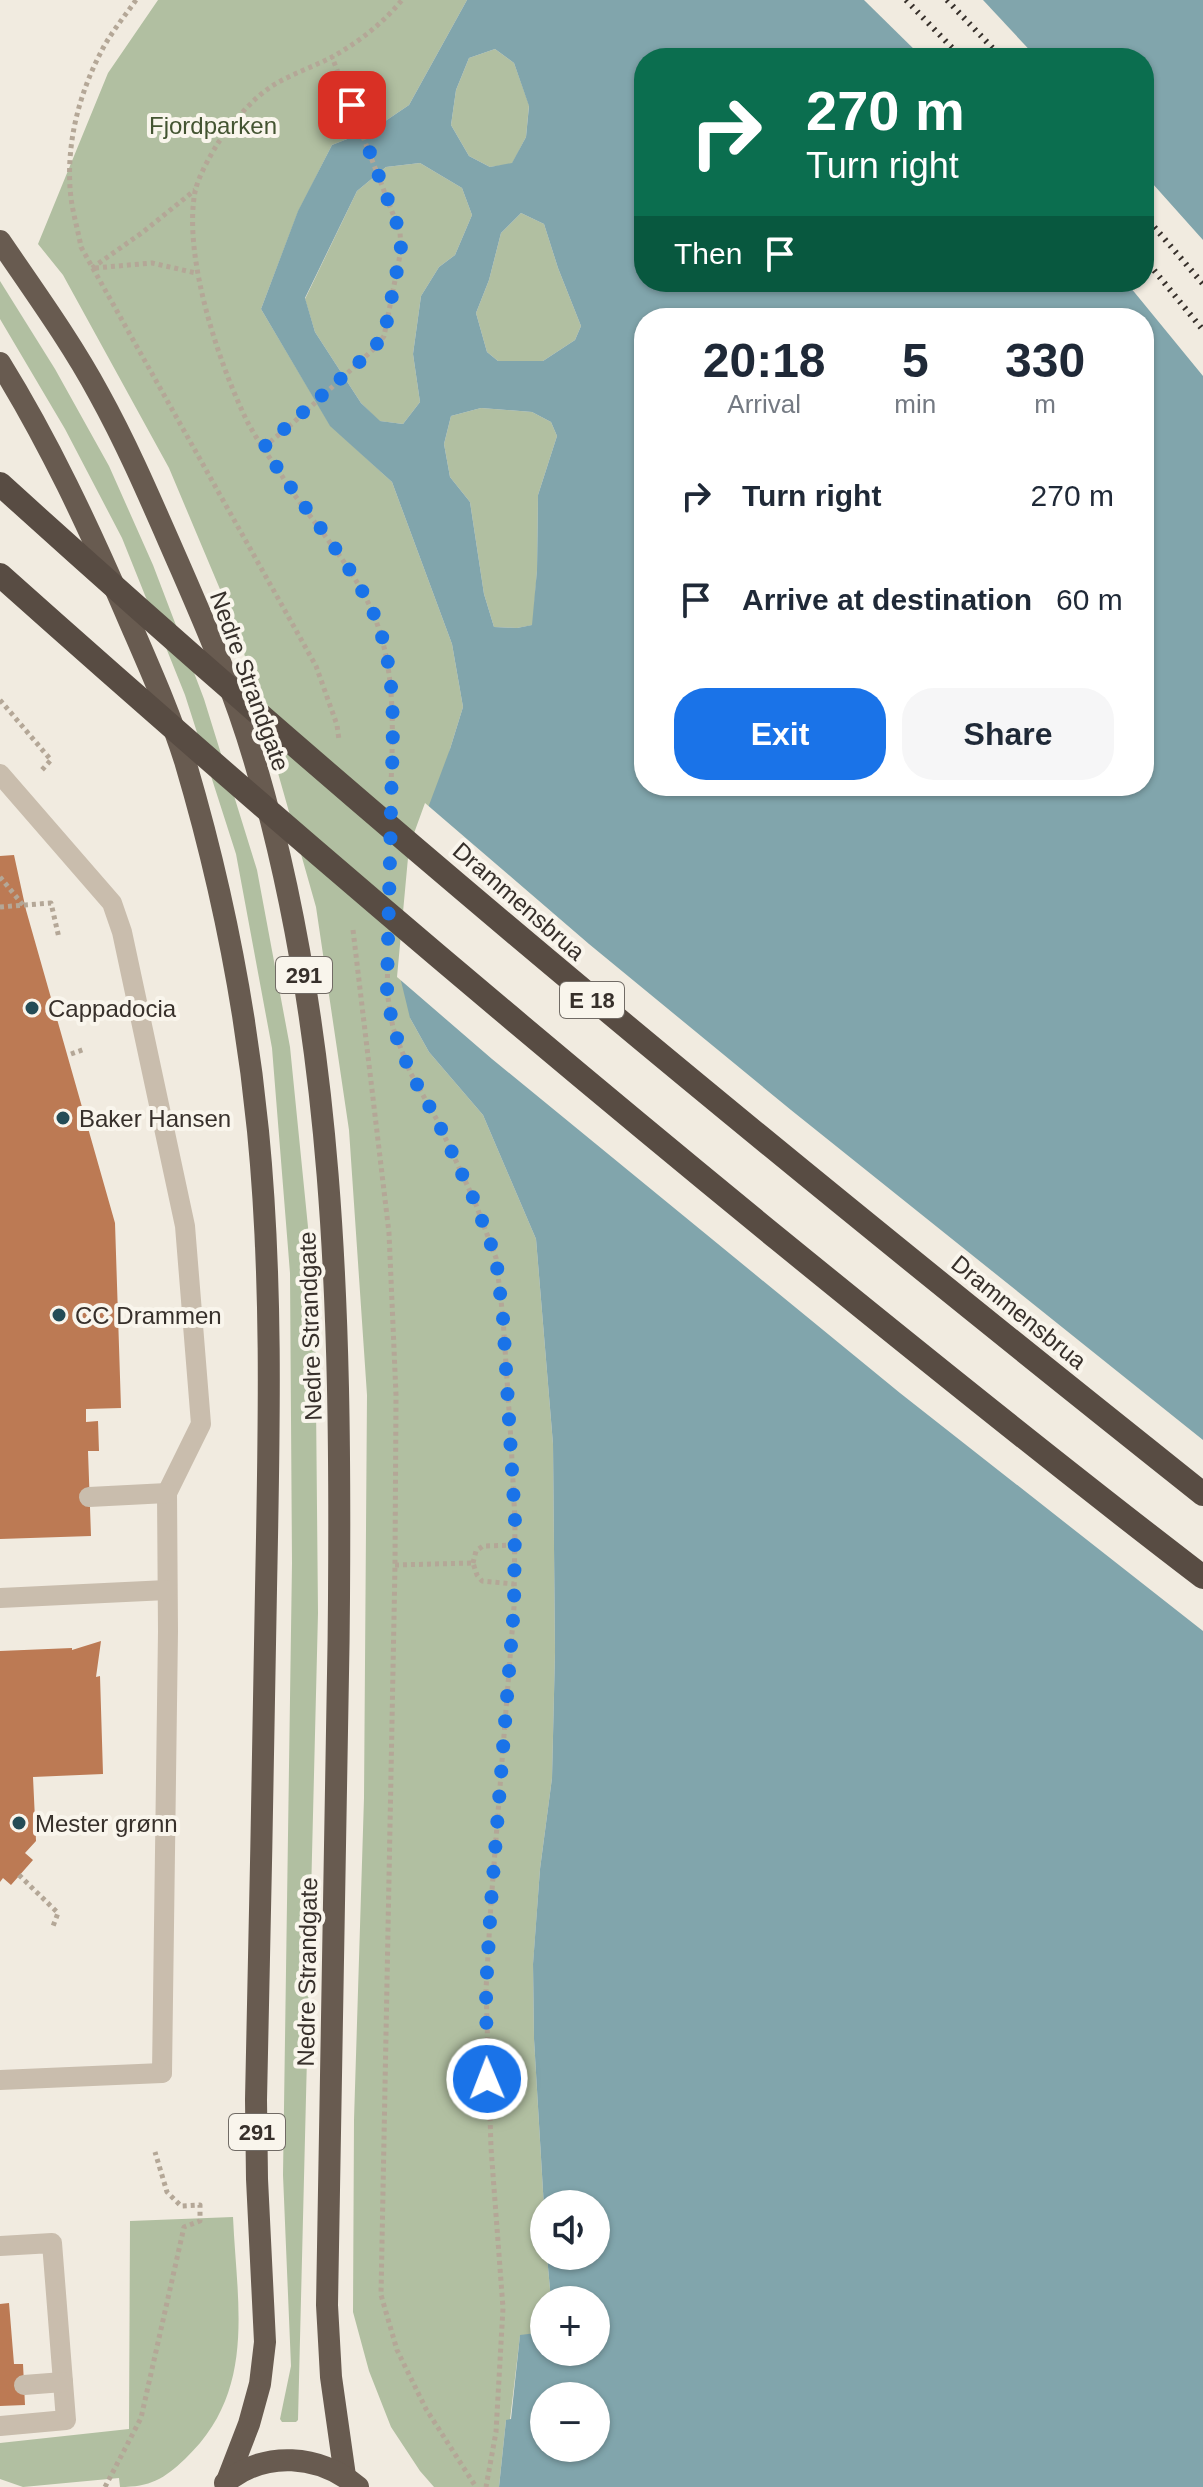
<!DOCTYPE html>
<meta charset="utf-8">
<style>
body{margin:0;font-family:Arial,sans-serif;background:#f6f6f7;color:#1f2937;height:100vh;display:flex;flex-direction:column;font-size:30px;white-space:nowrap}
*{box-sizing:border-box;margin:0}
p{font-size:26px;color:#747a83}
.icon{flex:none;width:44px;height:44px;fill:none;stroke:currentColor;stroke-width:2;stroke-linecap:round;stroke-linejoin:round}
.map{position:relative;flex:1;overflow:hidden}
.side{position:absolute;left:634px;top:308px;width:520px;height:488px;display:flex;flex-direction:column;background:#fff;border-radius:32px;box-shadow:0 2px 6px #0004}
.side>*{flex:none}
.banner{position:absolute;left:634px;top:48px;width:520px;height:244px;border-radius:32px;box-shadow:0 2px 6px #0004;background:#0b6e4f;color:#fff;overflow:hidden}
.controls{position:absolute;left:530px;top:2190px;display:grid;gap:16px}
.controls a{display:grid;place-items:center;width:80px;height:80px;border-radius:50%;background:#fff;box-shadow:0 2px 6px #0004;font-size:40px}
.pin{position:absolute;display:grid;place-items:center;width:68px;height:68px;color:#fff;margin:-34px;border-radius:16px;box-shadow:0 4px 12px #0006}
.me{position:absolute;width:88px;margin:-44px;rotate:359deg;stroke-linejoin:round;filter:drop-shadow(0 0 6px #0008)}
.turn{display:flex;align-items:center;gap:28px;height:168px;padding:0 40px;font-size:36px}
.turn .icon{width:104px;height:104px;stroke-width:2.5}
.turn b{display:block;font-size:56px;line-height:68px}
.then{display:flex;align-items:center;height:76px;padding:0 40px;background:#0003;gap:16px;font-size:30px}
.eta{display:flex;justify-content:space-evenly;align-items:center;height:136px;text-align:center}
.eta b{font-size:48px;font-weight:600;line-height:56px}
.action{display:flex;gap:16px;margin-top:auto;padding:16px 40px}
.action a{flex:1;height:92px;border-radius:32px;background:#1a73e8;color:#fff;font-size:32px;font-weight:600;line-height:92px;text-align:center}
.action a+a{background:#f6f6f7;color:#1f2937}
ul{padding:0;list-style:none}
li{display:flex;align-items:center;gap:24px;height:104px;padding:0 40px}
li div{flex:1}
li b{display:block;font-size:30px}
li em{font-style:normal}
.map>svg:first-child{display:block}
.green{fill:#b1bfa1}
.water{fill:#81a5ac;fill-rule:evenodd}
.pier{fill:#f1ebe0}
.building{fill:#bc7a54}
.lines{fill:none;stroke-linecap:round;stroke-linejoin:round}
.path{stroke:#b4a797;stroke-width:5;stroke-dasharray:4 4;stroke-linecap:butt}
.service{stroke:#c9bdad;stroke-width:20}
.minor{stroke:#c9bdad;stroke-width:20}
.trunk{stroke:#685b50;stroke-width:22}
.rail{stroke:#37302b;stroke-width:6;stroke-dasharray:2 6;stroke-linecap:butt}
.motorway-bridge{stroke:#584c43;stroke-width:24}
.route{stroke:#1a73e8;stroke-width:14;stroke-dasharray:0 25.2}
.poi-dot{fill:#244c56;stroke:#f9f5ec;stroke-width:3}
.labels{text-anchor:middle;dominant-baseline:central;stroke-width:8;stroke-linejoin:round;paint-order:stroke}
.shield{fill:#f9f5ec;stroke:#716b65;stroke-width:2}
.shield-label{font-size:22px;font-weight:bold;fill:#37302b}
.park-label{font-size:24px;fill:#435431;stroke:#f9f5ec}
.street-label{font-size:24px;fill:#37302b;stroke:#f9f5ec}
.poi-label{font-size:24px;fill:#37302b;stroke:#f9f5ec;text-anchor:start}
</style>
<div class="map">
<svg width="1203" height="2487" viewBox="0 0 1203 2487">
<rect width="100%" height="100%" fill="#f1ebe0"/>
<!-- green -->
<g class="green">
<polygon points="158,0 467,0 409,105 375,128 332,145 298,212 261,309 330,425 392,482 452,644 463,707 450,749 410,1018 429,1052 483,1115 536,1239 553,1444 555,1652 552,1778 540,1869 533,1965 534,2039 544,2208 544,2256 547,2256 551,2300 544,2300 544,2332 520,2336 510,2420 506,2420 499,2487 434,2487 420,2471 391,2427 369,2371 353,2312 354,2120 364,1798 367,1395 349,1130 316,907 238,632 169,468 63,275 38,244 108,73"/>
<polygon points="495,49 514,63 529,105 526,137 512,164 490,167 469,156 451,125 456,90 469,58"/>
<polygon points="420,163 462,188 472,215 455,255 439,267 421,296 413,354 420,402 403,424 379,421 361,403 315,332 305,299 357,191 386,167"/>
<polygon points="521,213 544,224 558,268 581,326 575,340 543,361 498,361 487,352 476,313 489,280 501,233"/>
<polygon points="0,281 55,369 109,466 153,565 204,699 257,870 290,1047 315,1297 318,1613 298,2420 296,2422 282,2422 280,2419 291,2366 283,2175 292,1563 290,1273 272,1048 236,854 185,695 122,538 65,429 0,319"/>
<polygon points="481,408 532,412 551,422 557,436 538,495 537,570 533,625 517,628 494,627 484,594 470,502 450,477 444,444 451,416"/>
<path d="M233,2217C237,2306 257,2391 185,2459C164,2479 150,2487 120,2487L119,2478L23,2487L0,2479V2443L129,2429L130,2221Z"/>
</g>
<!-- water -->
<path class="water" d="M467,0H1203V2487H499L506,2420L511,2419L520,2335L544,2332V2352H596V2300H551L547,2256H596V2204H544V2208L534,2039L533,1964L540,1869L552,1778L555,1652L553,1444L536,1239L483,1115L429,1052L410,1018L401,981L413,848L450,749L463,707L452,644L392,482L330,426L261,309L298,211L332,145L375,128L409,105ZM495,49L514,63L529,106L526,137L512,163L490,167L469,156L451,125L456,90L469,58ZM644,58H1144V282H644ZM420,163L462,188L472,215L455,255L439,267L421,296L413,354L420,402L403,424L380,421L361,403L315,332L305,298L357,191L386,167ZM521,213L544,224L558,268L581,326L575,340L543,361H498L487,352L476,313L489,280L501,233ZM644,318H1144V786H644ZM481,408L532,412L551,422L557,436L538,495L537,570L532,625L517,628L494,627L484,594L470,502L450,477L444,444L451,416ZM544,2396H596V2448H544Z"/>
<!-- pier -->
<g class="pier">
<polygon points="864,0 983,0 1037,58 923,58"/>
<polygon points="1144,174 1203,240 1203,376 1126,282 1144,282"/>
<polygon points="425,803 589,944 791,1110 1203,1440 1203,1631 900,1393 492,1059 397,977 409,847"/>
</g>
<!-- building -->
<g class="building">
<polygon points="14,855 26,910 115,1223 121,1408 86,1409 86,1422 98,1421 99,1451 88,1451 91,1536 0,1539 0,856"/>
<polygon points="101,1641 96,1677 100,1676 103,1774 33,1777 36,1841 25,1853 33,1860 11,1885 3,1878 0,1882 0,1651 72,1648 72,1650"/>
<polygon points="9,2303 14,2364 23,2364 25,2405 0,2406 0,2304"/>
</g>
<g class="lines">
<!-- path -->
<g class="path">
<path d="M136,0C124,17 110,34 101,52C78,96 65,148 71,198C73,214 78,230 81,247L316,666L337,725L339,740"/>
<polyline points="92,268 143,232 195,190"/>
<polyline points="95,268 152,263 196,273"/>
<polyline points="264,447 293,423 378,345 384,336 401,250 400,232 332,57"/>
<polyline points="0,700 51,760 40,772"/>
<path d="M391,785C393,726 396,666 372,611C350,561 311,522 282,476C270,458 256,439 246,419C218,361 183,256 195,192C198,177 210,156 218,143C233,122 251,100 272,86C291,74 313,67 332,57C359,42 383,23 402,0"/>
<polyline points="0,877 23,905"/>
<polyline points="0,907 51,903 59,938"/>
<polyline points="353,930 389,1233 396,1395 395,1565 381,2295 397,2350 426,2409 476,2487"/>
<polyline points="388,958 387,992 393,1028 410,1072 437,1120 475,1202 496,1258 503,1318 511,1441 515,1521 514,1607 491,1903 486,1989 491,2148 503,2308 496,2432 486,2487"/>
<polyline points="71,1054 85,1049"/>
<polyline points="473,1563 476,1551 483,1546 514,1545"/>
<polyline points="395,1565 473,1563 477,1575 482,1581 514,1584"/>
<polyline points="19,1875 58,1913 52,1929"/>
<polyline points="105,2487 141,2418 184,2227 200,2221 200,2205 181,2206 167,2192 155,2152"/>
</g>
<!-- service -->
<g class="service">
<polyline points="0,774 112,903 122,932 185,1226 201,1424 167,1493 168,1631 162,2073"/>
<polyline points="89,1497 167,1493"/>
<polyline points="0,2246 52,2243 66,2420 0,2426"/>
<polyline points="24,2385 63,2382"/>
</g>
<!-- minor -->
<g class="minor">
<polyline points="0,1598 167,1590"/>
<polyline points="0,2080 162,2073"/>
</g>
<!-- trunk -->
<g class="trunk">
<path d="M0,241C34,291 71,342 99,394C130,450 155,510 181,569C208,631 235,694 254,759C335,1031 341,1317 339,1598C337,1834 329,2070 327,2305L331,2377L345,2476"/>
<path d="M0,363C49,442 88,526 125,611C146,660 169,710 185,761C220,879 246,1009 258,1131C273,1283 269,1436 266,1589C263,1759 260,1930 256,2100L257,2179L265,2342L260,2384L249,2424L227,2481"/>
<path d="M225,2483C265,2450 319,2454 358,2487"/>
</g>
<!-- rail -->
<g class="rail">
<polyline points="906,0 962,58"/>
<polyline points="947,0 1002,58"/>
<polyline points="1144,215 1203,284"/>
<polyline points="1144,258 1203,330"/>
</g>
<!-- motorway-bridge -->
<g class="motorway-bridge">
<path d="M0,484C388,836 793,1168 1203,1494"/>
<path d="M0,575C254,802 514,1023 778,1239C918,1353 1059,1467 1203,1577"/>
</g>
</g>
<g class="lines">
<!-- route -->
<path class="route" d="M352,105L400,232L401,250L384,336L366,356L264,447C297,502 344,551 372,610C400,670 392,743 391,808C390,870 388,931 387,992L393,1028L410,1072L437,1120L475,1202L496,1258L503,1318L515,1521L514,1607L491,1903L486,1989L487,2079"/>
</g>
<!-- markers -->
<g class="poi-dot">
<circle cx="32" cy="1008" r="8"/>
<circle cx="63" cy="1118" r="8"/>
<circle cx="59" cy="1315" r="8"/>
<circle cx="19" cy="1823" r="8"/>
</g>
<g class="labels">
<!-- shield labels -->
<g class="shield">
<rect x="276" y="957" width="56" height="36" rx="6"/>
<rect x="560" y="982" width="64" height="36" rx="6"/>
<rect x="229" y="2114" width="56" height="36" rx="6"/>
</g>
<g class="shield-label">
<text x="304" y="975">291</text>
<text x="592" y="1000">E 18</text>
<text x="257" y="2132">291</text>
</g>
<!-- park labels -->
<g class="park-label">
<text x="213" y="125">Fjordparken</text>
</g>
<!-- street labels -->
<g class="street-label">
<text transform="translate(250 681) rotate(70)">Nedre Strandgate</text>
<text transform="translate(519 901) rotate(41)">Drammensbrua</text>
<text transform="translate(1019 1312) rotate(39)">Drammensbrua</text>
<text transform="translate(310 1326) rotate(-92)">Nedre Strandgate</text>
<text transform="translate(307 1972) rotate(-89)">Nedre Strandgate</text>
</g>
<!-- poi labels -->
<g class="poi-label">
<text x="48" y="1008">Cappadocia</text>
<text x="79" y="1118">Baker Hansen</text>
<text x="75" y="1315">CC Drammen</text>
<text x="35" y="1823">Mester grønn</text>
</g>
</g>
</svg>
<div class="controls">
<a><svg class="icon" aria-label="sound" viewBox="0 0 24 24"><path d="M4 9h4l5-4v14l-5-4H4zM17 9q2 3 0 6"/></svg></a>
<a>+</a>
<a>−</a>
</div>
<div class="pin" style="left:352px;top:105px;background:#d93025"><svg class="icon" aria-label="arrive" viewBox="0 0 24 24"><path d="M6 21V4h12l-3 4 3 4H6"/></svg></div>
<svg class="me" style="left:487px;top:2079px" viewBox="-20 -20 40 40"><circle r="17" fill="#1a73e8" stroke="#fff" stroke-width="3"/><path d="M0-11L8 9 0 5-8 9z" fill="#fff"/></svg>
<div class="banner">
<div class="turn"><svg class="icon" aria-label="right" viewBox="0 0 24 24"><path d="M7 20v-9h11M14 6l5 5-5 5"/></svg><div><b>270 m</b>Turn right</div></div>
<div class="then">Then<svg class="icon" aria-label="arrive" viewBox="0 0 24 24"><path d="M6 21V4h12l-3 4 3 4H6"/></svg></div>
</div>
<section class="side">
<div class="eta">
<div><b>20:18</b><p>Arrival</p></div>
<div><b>5</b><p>min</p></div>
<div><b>330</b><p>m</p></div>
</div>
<ul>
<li><svg class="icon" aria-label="right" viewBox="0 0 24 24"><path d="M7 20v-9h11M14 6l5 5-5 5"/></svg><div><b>Turn right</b></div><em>270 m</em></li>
<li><svg class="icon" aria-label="arrive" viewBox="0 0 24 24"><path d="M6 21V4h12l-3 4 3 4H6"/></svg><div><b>Arrive at destination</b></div><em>60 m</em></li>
</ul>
<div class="action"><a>Exit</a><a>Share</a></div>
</section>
</div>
